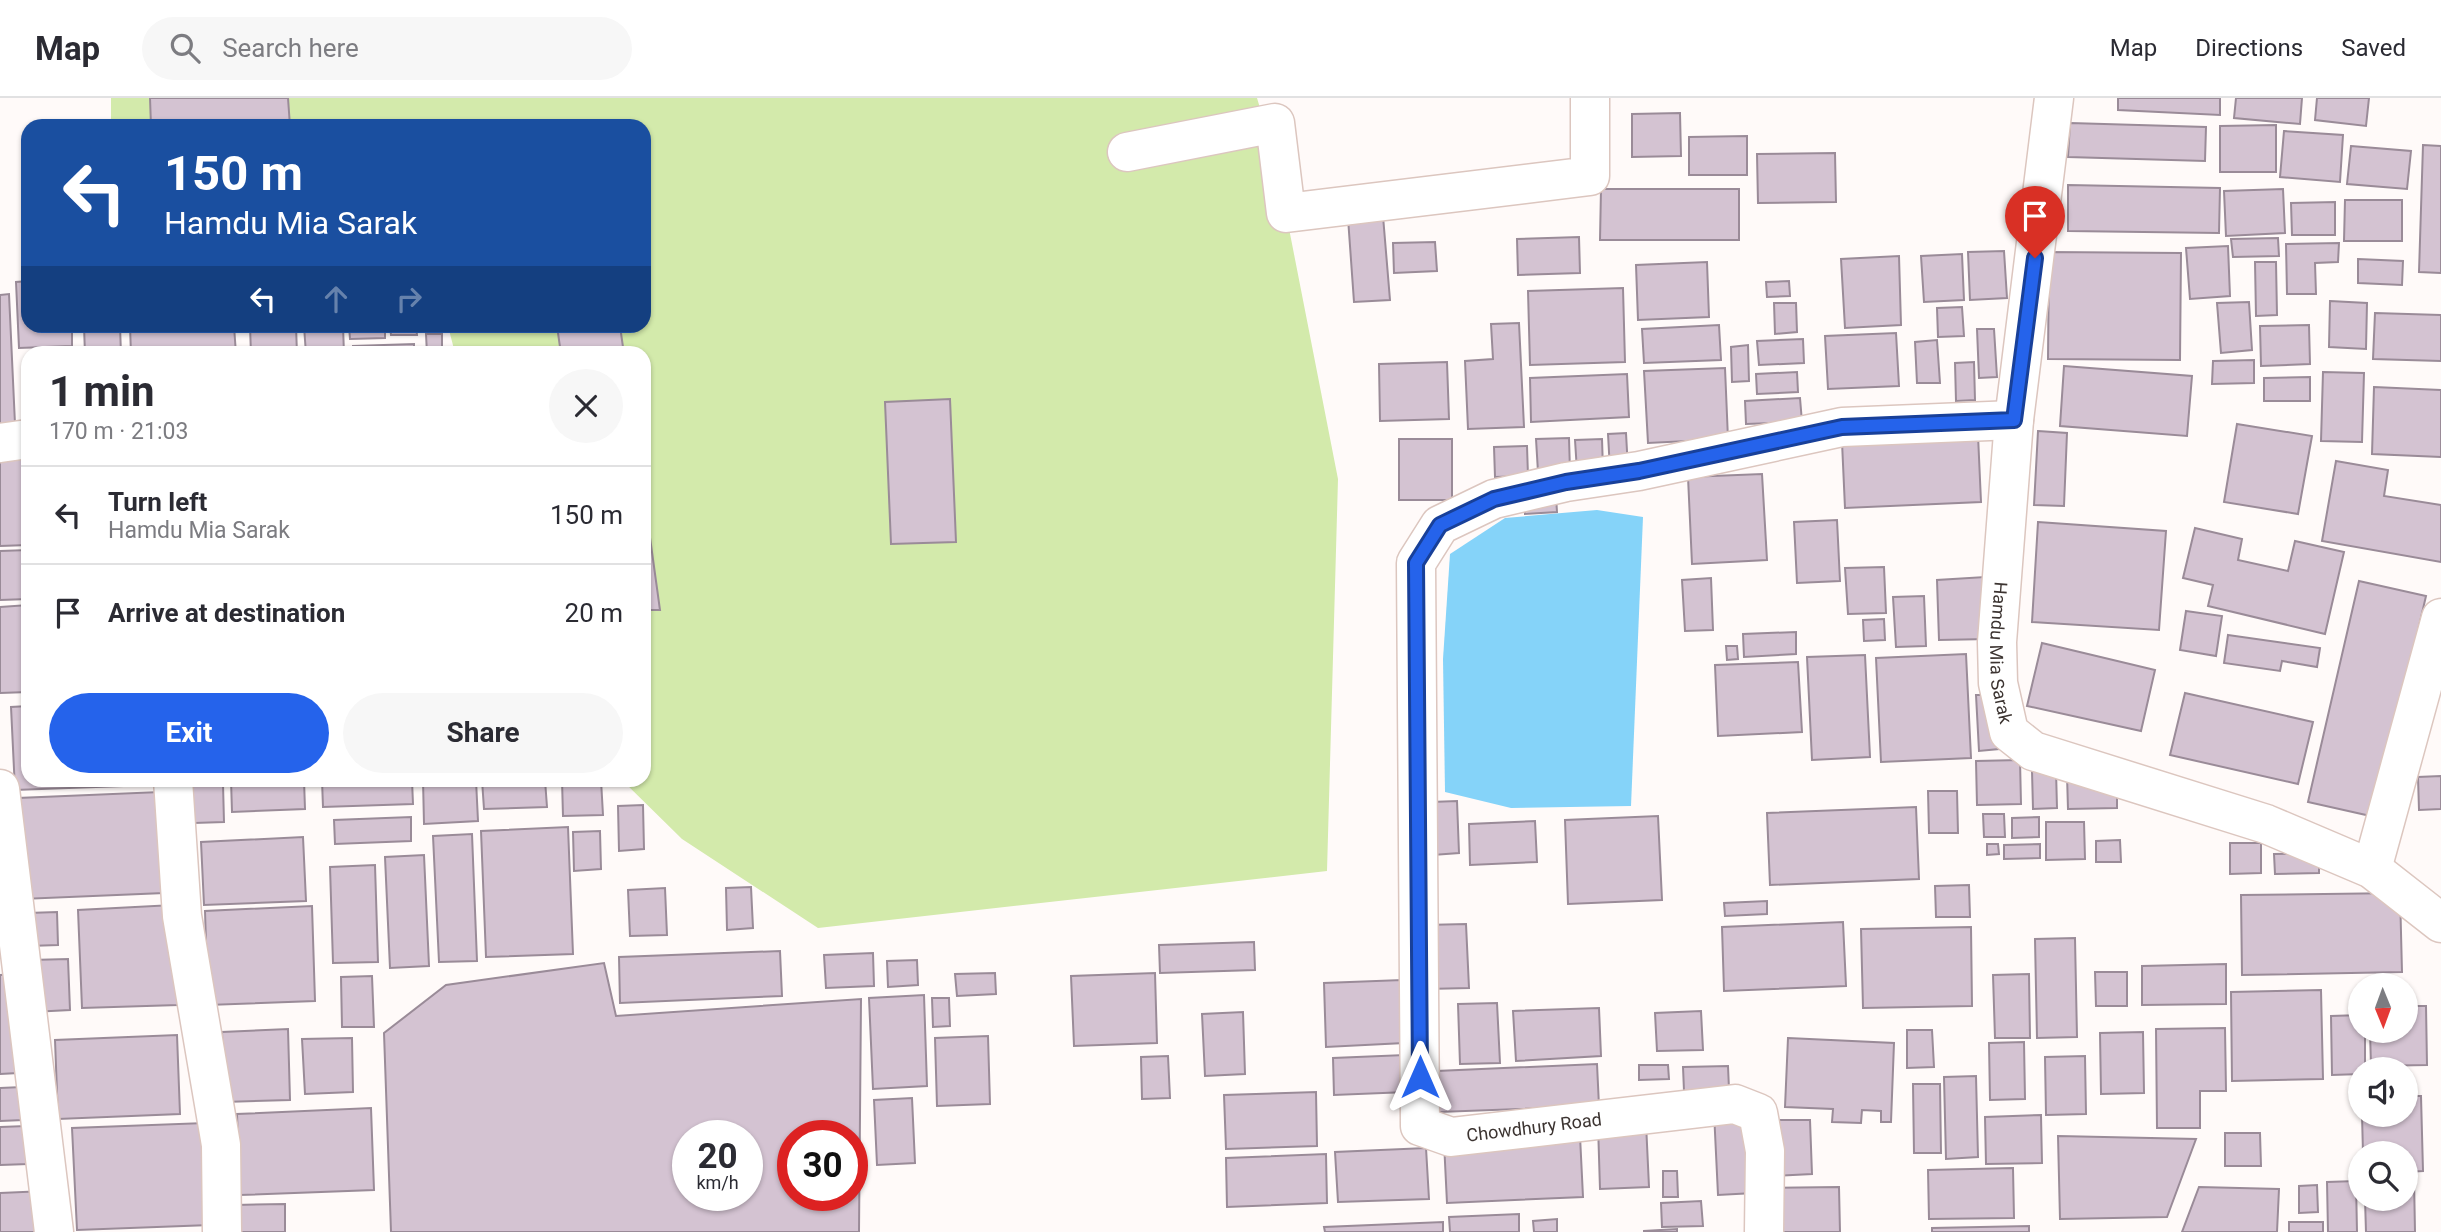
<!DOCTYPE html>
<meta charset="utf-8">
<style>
body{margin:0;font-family:Roboto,sans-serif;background:#f7f7f7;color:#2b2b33;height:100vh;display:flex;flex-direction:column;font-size:26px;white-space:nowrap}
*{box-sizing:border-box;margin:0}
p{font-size:23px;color:#7c7c81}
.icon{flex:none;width:38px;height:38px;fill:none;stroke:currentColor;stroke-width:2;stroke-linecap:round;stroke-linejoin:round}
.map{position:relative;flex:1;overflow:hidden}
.details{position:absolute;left:21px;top:248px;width:630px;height:441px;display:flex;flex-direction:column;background:#fff;border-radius:21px;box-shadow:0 2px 5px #0004}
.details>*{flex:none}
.hud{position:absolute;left:21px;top:21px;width:630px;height:214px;border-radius:21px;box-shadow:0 2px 5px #0004;background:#1a4fa0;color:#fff;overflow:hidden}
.needle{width:46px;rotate:179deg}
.controls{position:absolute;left:2348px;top:875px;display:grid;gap:14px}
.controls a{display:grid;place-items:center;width:70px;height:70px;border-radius:50%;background:#fff;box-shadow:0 2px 5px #0004;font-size:35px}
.speed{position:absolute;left:672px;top:1022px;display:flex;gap:14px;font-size:35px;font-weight:700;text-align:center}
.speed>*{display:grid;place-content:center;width:91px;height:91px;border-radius:50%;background:#fff;box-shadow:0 2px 5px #0004;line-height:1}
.speed small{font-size:18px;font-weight:400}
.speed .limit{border:10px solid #d22;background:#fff;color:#111}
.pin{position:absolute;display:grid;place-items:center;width:60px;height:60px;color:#fff;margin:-72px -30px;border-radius:50% 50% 50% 0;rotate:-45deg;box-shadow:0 0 7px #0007}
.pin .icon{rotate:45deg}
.me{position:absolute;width:77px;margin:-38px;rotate:0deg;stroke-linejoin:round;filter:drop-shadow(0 0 5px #0008)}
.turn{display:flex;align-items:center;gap:24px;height:147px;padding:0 28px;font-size:32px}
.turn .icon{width:91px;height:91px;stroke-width:2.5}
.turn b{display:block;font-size:49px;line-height:60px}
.lanes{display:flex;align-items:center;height:66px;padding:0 28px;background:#0003;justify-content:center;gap:35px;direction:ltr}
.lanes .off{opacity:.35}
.round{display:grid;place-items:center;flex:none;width:74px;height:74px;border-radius:37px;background:#f7f7f7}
.headline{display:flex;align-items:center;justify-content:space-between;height:119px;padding:0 28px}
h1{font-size:42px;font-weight:700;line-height:52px}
.primary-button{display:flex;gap:14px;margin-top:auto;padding:14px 28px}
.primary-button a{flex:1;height:80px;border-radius:42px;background:#2563eb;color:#fff;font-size:28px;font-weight:700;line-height:80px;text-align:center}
.primary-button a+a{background:#f7f7f7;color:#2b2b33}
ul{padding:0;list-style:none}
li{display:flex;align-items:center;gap:21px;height:98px;padding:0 28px;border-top:2px solid #e1e1e2}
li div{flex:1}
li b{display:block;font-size:26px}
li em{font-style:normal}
header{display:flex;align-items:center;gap:42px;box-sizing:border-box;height:98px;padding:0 35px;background:#fff;border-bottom:2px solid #e1e1e2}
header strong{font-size:33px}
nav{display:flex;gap:38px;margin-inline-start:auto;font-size:24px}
.search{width:490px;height:63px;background:#f7f7f7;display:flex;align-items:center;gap:18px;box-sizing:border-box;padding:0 24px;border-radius:38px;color:#7c7c81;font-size:26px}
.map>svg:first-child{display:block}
.green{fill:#d3eaab}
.water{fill:#85d3f9}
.building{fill:#d4c3d2;stroke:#9a8b98;stroke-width:2;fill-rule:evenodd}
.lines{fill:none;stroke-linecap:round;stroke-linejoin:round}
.minor-casing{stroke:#dcc6bf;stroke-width:41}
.minor{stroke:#fff;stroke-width:38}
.route-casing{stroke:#184099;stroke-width:18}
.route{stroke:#2563eb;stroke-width:12}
.labels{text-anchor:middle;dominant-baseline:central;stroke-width:5;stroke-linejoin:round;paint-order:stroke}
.street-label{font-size:18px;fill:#3c3431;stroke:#fff}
</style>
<header>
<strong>Map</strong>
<div class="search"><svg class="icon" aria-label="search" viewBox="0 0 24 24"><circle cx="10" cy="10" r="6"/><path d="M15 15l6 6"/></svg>Search here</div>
<nav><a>Map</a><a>Directions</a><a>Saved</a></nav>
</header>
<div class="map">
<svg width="2441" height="1134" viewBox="0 0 2441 1134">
<rect width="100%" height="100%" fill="#fffaf9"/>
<!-- green -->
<polygon class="green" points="111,0 1257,0 1276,64 1338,381 1327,773 818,830 682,741 623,683 644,682 644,256 455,255 448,228 644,228 644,28 111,28"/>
<!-- water -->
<polygon class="water" points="1597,412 1643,419 1631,708 1511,710 1445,694 1443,561 1450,456 1505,420"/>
<!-- building -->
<g class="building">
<polygon points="150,0 288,0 290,28 151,28"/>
<polygon points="2118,0 2220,0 2220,17 2118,12"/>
<polygon points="2236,0 2302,0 2300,26 2234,20"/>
<polygon points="2317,0 2369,0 2366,28 2315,22"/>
<polygon points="1680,15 1681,58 1632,59 1632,16"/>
<polygon points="2070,25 2206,29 2205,63 2068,59"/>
<polygon points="2276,27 2276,74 2220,74 2220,28"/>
<polygon points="2284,33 2343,37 2340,84 2280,79"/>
<polygon points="1747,38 1747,77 1689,77 1689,39"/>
<polygon points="2423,47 2441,48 2441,175 2419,174"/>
<polygon points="2351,48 2411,53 2407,91 2347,86"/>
<polygon points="1835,55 1836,104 1758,105 1757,56"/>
<polygon points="2068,87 2220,90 2219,135 2068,133"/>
<polygon points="1601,91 1739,91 1739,142 1600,142"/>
<polygon points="2283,91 2285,135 2226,138 2224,93"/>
<polygon points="2345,102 2402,102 2402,143 2344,143"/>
<polygon points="2335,104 2335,137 2292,137 2291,105"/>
<polygon points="1383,118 1390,202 1354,204 1348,120"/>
<polygon points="1579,139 1580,175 1518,177 1517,141"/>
<polygon points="2278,140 2279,158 2233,159 2231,141"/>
<polygon points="1435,144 1437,173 1394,175 1393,145"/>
<polygon points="2339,145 2338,164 2315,165 2316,196 2287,196 2286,146"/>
<polygon points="2228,148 2230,198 2190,201 2186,150"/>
<polygon points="2004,153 2007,200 1970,202 1968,154"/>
<polygon points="2049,154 2181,155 2180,262 2048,261"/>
<polygon points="1962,156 1964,202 1924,204 1921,158"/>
<polygon points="1899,158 1901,227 1845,230 1841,161"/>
<polygon points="2358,161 2403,163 2402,187 2358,185"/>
<polygon points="1707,164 1709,219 1638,222 1636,167"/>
<polygon points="2255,164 2276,164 2277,217 2256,218"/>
<polygon points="28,183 28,228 72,228 72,248 19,250 16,184"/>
<polygon points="1789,183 1790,198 1767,199 1766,184"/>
<polygon points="1623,190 1625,264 1530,267 1528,193"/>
<polygon points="9,196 15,326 0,327 0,197"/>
<polygon points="2330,203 2367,205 2366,251 2329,249"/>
<polygon points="2249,204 2252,252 2221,255 2217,205"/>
<polygon points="1774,205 1796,205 1797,234 1775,236"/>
<polygon points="1962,209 1964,238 1938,239 1937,210"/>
<polygon points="2375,215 2441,217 2441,263 2373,261"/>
<polygon points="1519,225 1524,329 1468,331 1465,263 1493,261 1491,226"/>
<polygon points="1719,227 1721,262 1644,265 1642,231"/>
<polygon points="2309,227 2310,266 2261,268 2260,228"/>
<polygon points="84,228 120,228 121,256 85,256"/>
<polygon points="130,228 234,228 236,256 131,256"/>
<polygon points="250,228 296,228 297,256 251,256"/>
<polygon points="304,228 343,228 344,256 306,256"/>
<polygon points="349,228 385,228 385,240 350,241"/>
<polygon points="390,228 416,228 417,237 391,237"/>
<polygon points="557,228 620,228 624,256 561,256"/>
<polygon points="1977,231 1994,231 1997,279 1979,280"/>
<polygon points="1896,235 1899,288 1828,291 1825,238"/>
<polygon points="426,236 442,236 442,256 427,256"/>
<polygon points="1803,241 1804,265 1759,267 1757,243"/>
<polygon points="1937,242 1940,285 1917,285 1915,244"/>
<polygon points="414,246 414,256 353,256 353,248"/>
<polygon points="1748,247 1749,283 1732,284 1731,249"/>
<polygon points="2254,262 2254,285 2212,286 2213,263"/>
<polygon points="1447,264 1449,321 1380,323 1379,266"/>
<polygon points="1974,264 1975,302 1956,303 1955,265"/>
<polygon points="2064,268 2192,278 2187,338 2060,328"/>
<polygon points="1725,270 1728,341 1648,345 1644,273"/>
<polygon points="1797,274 1798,294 1757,296 1756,276"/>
<polygon points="2323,274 2364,275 2362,344 2321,343"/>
<polygon points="1627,276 1629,319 1531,324 1530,280"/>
<polygon points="2310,279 2310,303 2264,303 2264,280"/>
<polygon points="2374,289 2441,292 2441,359 2372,356"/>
<polygon points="1800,300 1802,324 1746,326 1745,303"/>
<polygon points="950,301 956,444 891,446 885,304"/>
<polygon points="2237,326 2312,338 2298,416 2224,404"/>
<polygon points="2038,333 2067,335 2064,408 2034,407"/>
<polygon points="1626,335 1628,371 1610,372 1608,336"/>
<polygon points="1978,337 1981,404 1845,410 1842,344"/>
<polygon points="1569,340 1570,373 1538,374 1536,341"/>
<rect x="1399" y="341" width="53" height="61"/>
<polygon points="1602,341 1603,371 1577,373 1575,342"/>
<polygon points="1527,348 1528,378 1495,379 1494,349"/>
<polygon points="28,352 28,447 0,448 0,353"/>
<polygon points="2336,363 2388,372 2384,398 2441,407 2441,464 2322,443"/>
<polygon points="1762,376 1767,462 1692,466 1688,379"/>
<polygon points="644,396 660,512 644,512"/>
<polygon points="1556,398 1557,414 1525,416 1524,400"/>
<polygon points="1837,422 1840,483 1797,485 1794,424"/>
<polygon points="2038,424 2166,433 2159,532 2032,524"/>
<polygon points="2195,430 2242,441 2238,462 2288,473 2295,443 2344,454 2325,536 2208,508 2213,487 2183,480"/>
<polygon points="28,452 28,501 0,502 0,453"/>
<polygon points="1884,469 1886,515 1848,516 1845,470"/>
<polygon points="1985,479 1988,541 1939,542 1937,482"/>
<polygon points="1711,480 1713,532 1685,533 1682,482"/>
<polygon points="2359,483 2426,498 2375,719 2308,704"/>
<polygon points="1924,498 1926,548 1896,549 1893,499"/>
<polygon points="28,507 28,594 0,595 0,509"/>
<polygon points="2186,513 2222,518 2216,558 2180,552"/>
<polygon points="1884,521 1885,542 1864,543 1863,522"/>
<polygon points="1796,534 1796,556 1744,559 1743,536"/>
<polygon points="2228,537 2320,550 2317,569 2282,563 2280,573 2224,565"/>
<polygon points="2042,545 2155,572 2141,633 2027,608"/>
<polygon points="1726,548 1737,548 1738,561 1727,562"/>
<polygon points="1966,556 1971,660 1881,664 1876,560"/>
<polygon points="1865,557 1870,659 1812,662 1807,559"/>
<polygon points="1798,564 1802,634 1718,638 1715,567"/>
<polygon points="2185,595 2313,624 2298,686 2170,657"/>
<polygon points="1976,597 1997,597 1999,651 1979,653"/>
<polygon points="28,608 28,682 150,682 150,687 15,692 11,609"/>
<polygon points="2020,662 2021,706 1977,707 1976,663"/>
<polygon points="2056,672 2057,710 2033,711 2032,673"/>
<polygon points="2117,676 2117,710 2068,711 2067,677"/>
<polygon points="2441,678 2441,711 2419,712 2418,679"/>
<polygon points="231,682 304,682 305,711 232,714"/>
<polygon points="322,682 412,682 413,706 323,709"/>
<polygon points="423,682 476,682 478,723 424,726"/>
<polygon points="482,682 545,682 547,709 484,711"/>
<polygon points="562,682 601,682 603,717 563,718"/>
<polygon points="223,686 224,724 194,725 192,687"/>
<polygon points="1928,693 1957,693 1958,735 1929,735"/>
<polygon points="160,694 164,795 22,801 18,700"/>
<polygon points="1457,703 1459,755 1433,757 1431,704"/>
<polygon points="643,707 644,751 619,753 618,708"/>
<polygon points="1916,709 1919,781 1770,787 1767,715"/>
<polygon points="1983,716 2004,716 2005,739 1984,739"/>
<polygon points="1658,718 1662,802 1568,806 1565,722"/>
<polygon points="411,719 411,743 335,746 334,722"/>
<polygon points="2039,719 2039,739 2012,740 2012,720"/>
<polygon points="1535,723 1537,764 1470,767 1469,726"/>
<polygon points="2046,724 2084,724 2085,761 2046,762"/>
<polygon points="568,729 573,856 486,859 481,733"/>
<polygon points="600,733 601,771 574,773 573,734"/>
<polygon points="472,736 477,863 439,864 433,738"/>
<polygon points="303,739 306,803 204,807 201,744"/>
<polygon points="2120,742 2121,764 2096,764 2096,743"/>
<polygon points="2230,745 2261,745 2261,775 2230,776"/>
<polygon points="1987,746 1998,746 1999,756 1987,757"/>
<polygon points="2040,746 2040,760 2004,761 2004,747"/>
<polygon points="2319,755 2319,775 2275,776 2274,756"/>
<polygon points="424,757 429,868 390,870 385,759"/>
<polygon points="375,767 378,864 333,865 330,769"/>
<polygon points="1969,787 1970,819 1936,819 1935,788"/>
<polygon points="751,789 753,830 727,832 726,790"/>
<polygon points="665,790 667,837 630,838 628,792"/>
<polygon points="2400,795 2402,874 2242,877 2241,797"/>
<polygon points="1767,803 1767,816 1725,818 1724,805"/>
<polygon points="173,807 178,907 82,910 78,812"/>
<polygon points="312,808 315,903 208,907 205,813"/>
<polygon points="57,814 58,847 29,848 28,815"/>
<polygon points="1843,824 1846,888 1724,893 1722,829"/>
<polygon points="1466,826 1469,890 1427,891 1425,827"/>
<polygon points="1971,829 1972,908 1863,910 1861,831"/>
<polygon points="2075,840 2077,939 2037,940 2035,841"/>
<polygon points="1254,844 1255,872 1160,875 1159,847"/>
<polygon points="780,853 782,898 620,905 619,859"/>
<polygon points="873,855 874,888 826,890 824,857"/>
<polygon points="68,861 70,912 32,914 31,862"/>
<polygon points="917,862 918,887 888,889 887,863"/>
<path d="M604,865L616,918L861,901L859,1134H391L384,935L446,887ZM688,1038H747V1097H688ZM793,1038H852V1097H793Z"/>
<polygon points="2226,866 2226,906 2142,907 2142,868"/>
<polygon points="2095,874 2127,874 2127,908 2096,908"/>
<polygon points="995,875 996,896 957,898 955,876"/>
<polygon points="1155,875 1157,945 1074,948 1071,878"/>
<polygon points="14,876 18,975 0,976 0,877"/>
<polygon points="2029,876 2030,940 1995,940 1993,877"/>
<polygon points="372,878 374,929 342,929 341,879"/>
<polygon points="1402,882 1404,945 1326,949 1324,885"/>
<polygon points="2321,892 2323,981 2232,983 2231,894"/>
<polygon points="924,897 927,988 873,991 869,900"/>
<polygon points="932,900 949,900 950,928 933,929"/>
<polygon points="1497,905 1500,965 1460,966 1458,906"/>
<polygon points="2406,908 2426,908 2427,967 2371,968 2370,933 2406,933"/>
<polygon points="1599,910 1601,958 1516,963 1513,913"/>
<polygon points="1701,913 1703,952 1657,953 1655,915"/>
<polygon points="1243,914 1245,976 1205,978 1202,916"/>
<polygon points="2361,917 2361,933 2365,933 2365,971 2361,971 2361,976 2332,977 2331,918"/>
<polygon points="2225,930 2226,993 2200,993 2200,1030 2157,1030 2156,931"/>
<polygon points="288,931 290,1002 224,1004 222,934"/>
<polygon points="1907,932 1932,932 1934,969 1907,970"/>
<polygon points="2143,934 2144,995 2101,996 2100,935"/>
<polygon points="177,937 180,1016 58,1021 55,942"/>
<polygon points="988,938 990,1006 937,1008 935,940"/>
<polygon points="352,940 353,994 305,996 302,941"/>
<polygon points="1788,940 1894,945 1891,1024 1881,1024 1881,1013 1862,1012 1861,1025 1832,1024 1833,1011 1785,1009"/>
<polygon points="2024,944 2025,1001 1990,1002 1989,945"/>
<polygon points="1405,957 1407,994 1334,997 1333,960"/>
<polygon points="1168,958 1170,1000 1142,1001 1141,959"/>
<polygon points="2085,958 2086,1016 2046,1017 2045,959"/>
<polygon points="1597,966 1599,1008 1439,1014 1437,973"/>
<polygon points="1639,967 1668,967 1669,981 1639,982"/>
<polygon points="1728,968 1729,991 1684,993 1683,969"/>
<polygon points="1976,978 1978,1059 1946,1061 1944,979"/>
<polygon points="1913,986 1940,986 1941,1055 1914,1055"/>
<polygon points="22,989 23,1022 0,1023 0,990"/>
<polygon points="1316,994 1317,1048 1226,1051 1224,997"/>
<polygon points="2406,998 2421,998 2423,1073 2406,1074 2406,1055 2363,1055 2362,1017 2406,1017"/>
<polygon points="912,1000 915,1065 877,1067 874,1002"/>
<polygon points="371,1010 374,1092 240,1097 237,1016"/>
<polygon points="1750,1012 1754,1095 1718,1097 1714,1014"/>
<polygon points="2041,1017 2042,1065 1986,1066 1985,1019"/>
<polygon points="1772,1022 1810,1022 1812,1076 1773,1078"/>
<polygon points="205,1025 210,1127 77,1132 72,1030"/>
<polygon points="1646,1025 1649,1089 1600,1091 1598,1027"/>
<polygon points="26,1028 28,1066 0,1067 0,1029"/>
<polygon points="2225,1035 2260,1035 2261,1068 2225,1068"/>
<polygon points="1580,1038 1583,1099 1447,1105 1444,1044"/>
<polygon points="2058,1038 2196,1041 2167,1119 2060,1121"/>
<polygon points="1426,1050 1429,1101 1338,1104 1335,1054"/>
<polygon points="1326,1056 1327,1105 1227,1109 1226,1060"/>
<polygon points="2013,1070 2014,1120 1929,1121 1928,1072"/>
<polygon points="1663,1073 1677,1073 1678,1099 1663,1099"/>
<polygon points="2414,1080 2415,1134 2366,1134 2365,1101 2406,1101 2406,1081"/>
<polygon points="2356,1083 2357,1134 2328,1134 2327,1084"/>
<polygon points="2317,1087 2318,1114 2299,1115 2299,1088"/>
<polygon points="1839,1089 1840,1134 1768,1134 1767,1090"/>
<polygon points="2199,1089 2279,1091 2277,1134 2182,1134"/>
<polygon points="45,1093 47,1134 0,1134 0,1095"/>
<polygon points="1701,1103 1703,1128 1662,1129 1661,1105"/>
<polygon points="285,1106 285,1134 236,1134 235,1107"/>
<polygon points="1519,1116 1519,1134 1450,1134 1449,1119"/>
<polygon points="1557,1121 1557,1134 1534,1134 1533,1123"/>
<polygon points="1443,1124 1443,1134 1325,1134 1324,1129"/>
<rect x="2289" y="1124" width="34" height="10"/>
<polygon points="2029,1128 2029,1134 1932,1134 1932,1130"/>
<polygon points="1677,1131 1677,1134 1644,1134 1644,1133"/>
</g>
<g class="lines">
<defs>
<g id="minor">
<path id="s1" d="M2054,0L2014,322L1997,544L1998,585L2009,634L2033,653L2266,726L2372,771L2441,825"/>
<polyline points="1127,54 1275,25 1286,115 1590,78 1590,0"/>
<polyline points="0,345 28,341"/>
<polyline points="173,682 182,818 221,1047 222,1134"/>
<polyline points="0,691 54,1134"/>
<polyline points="2372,771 2441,520"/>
<polyline points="1764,1134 1765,1053 1758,1015 1735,1006 1451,1039 1420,1028 1416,465 1440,427 1494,401 1566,384 1639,373 1842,329 2014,322"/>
</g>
</defs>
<!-- minor casing -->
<use href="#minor" class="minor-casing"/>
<!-- minor -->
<use href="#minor" class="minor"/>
</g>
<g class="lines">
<defs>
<polyline id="route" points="1420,979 1416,465 1440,427 1494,401 1566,384 1639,373 1842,329 2014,322 2035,160"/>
</defs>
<!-- route casing -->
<use href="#route" class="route-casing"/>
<!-- route -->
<use href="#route" class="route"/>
</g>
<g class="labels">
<!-- street labels -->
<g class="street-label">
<text stroke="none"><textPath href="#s1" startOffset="558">Hamdu Mia Sarak</textPath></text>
<text transform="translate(1534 1029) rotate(-7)">Chowdhury Road</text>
</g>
</g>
</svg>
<div class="controls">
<a><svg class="needle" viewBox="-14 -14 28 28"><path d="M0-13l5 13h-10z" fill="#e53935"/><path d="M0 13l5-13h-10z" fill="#7c7c81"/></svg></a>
<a><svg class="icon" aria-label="sound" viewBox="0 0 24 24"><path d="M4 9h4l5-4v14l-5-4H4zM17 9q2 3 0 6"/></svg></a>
<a><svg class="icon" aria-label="search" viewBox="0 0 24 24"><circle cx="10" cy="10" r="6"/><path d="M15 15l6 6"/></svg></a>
</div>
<div class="speed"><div>20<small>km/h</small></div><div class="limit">30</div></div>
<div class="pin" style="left:2035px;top:160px;background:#d93025"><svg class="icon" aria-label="arrive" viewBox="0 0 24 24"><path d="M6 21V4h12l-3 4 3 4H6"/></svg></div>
<svg class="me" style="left:1420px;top:979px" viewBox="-20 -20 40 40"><path d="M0-17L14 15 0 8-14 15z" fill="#2563eb" stroke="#fff" stroke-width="4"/></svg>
<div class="hud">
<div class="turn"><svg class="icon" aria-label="left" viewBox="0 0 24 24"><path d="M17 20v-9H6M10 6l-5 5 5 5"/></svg><div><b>150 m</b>Hamdu Mia Sarak</div></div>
<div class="lanes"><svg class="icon" aria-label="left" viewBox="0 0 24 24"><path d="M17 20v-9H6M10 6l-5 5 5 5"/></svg><svg class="icon off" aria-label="ahead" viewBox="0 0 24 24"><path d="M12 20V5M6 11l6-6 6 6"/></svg><svg class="icon off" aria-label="right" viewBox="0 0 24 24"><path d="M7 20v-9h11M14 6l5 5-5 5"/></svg></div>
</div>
<section class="details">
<div class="headline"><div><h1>1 min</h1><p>170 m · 21:03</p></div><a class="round"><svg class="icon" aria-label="close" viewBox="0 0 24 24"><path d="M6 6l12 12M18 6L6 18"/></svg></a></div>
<ul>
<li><svg class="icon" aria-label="left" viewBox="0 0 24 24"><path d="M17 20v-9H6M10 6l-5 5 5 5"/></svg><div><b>Turn left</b><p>Hamdu Mia Sarak</p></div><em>150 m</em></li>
<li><svg class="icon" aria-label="arrive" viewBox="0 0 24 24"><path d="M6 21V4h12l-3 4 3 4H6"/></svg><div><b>Arrive at destination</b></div><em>20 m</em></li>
</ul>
<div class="primary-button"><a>Exit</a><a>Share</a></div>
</section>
</div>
